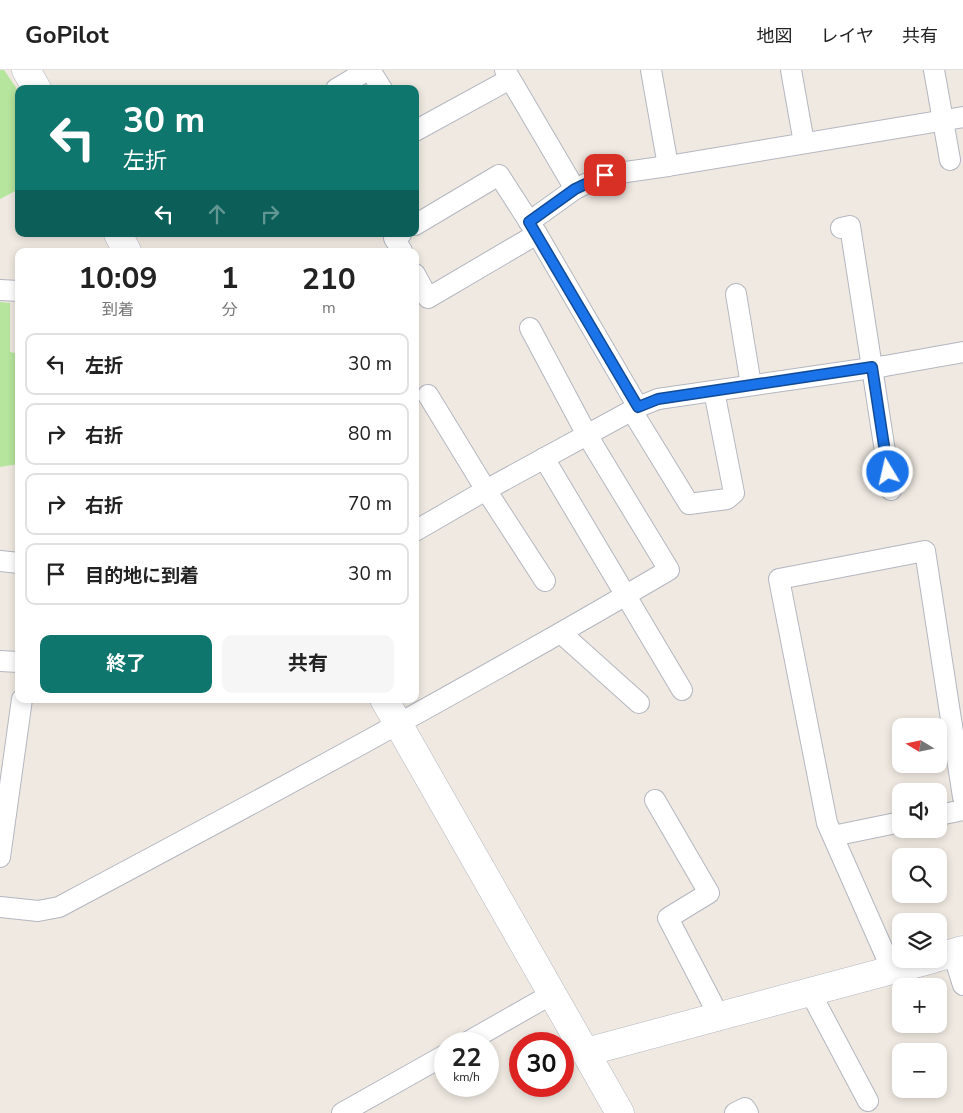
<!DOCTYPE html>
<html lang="ja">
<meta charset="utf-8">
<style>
body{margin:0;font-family:"Nunito Sans","Noto Sans JP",sans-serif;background:#f6f6f6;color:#222;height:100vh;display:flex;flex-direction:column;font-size:19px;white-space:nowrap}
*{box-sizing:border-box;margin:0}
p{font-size:16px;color:#767676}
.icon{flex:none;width:28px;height:28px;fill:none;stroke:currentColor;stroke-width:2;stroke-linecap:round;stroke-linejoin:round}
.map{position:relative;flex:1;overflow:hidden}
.sheet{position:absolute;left:15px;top:178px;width:404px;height:455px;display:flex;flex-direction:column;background:#fff;border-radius:10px;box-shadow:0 2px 8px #0003}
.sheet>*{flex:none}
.guide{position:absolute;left:15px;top:15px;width:404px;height:152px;border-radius:10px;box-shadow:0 2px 8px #0003;background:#0f766e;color:#fff;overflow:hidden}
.needle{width:32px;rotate:280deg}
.buttons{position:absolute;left:892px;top:648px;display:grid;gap:10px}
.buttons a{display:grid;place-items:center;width:55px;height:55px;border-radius:10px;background:#fff;box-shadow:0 2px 8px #0003;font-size:25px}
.speed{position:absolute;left:434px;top:962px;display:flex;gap:10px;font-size:25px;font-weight:700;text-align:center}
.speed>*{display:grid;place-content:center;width:65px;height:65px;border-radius:50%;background:#fff;box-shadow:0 2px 8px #0003;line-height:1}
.speed small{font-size:12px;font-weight:400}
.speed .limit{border:8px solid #d22;background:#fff;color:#111}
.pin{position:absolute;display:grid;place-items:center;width:42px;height:42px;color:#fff;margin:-21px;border-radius:10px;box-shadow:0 2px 8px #0006}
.me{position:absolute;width:55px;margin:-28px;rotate:351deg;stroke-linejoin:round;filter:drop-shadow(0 0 4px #0008)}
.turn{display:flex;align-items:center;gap:18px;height:105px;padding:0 25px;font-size:22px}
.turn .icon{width:65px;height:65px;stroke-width:2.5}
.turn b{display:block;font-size:35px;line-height:42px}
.lanes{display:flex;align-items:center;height:48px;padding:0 25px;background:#0003;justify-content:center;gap:25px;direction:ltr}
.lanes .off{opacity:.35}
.eta{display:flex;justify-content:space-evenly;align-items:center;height:85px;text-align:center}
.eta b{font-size:30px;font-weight:700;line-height:35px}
.action{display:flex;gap:10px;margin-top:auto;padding:10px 25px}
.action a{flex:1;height:58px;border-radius:10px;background:#0f766e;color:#fff;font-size:20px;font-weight:700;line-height:58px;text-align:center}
.action a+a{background:#f6f6f6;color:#222}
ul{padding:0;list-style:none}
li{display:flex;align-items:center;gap:15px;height:62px;margin:0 10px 8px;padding:0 15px;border:2px solid #e0e0e0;border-radius:10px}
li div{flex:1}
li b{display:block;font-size:19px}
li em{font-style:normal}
header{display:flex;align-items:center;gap:30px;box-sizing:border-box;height:70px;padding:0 25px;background:#fff;border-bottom:1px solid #e0e0e0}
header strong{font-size:24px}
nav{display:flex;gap:28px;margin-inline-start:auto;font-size:18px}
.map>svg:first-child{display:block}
.green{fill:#b6e59e}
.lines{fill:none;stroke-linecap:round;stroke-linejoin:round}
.street-casing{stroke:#b4b7c1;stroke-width:22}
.secondary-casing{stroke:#b4b7c1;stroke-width:29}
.street{stroke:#fff;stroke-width:20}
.secondary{stroke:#fff;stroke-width:28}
.route-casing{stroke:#114b97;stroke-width:12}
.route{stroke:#1a73e8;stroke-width:9}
</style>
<header>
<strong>GoPilot</strong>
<nav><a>地図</a><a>レイヤ</a><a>共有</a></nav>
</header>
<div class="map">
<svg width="963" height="1043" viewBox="0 0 963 1043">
<rect width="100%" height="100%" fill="#efe9e1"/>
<!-- green -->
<g class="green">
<polygon points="0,0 4,0 19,22 19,119 0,129"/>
<polygon points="0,232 10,233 10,282 19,284 19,394 0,397"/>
</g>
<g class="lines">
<defs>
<g id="street">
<polyline points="370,0 382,19"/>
<polyline points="505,0 575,119 605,105 668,96"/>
<polyline points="651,0 668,96 963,47"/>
<polyline points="791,0 804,73"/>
<polyline points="934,0 950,90"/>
<polyline points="336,19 368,0"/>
<polyline points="415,61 510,9"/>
<polyline points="529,152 575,119"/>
<polyline points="415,155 499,105 537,164 638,337"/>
<polyline points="841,158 850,156 891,420"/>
<polyline points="401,164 394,168 402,181"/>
<polyline points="415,204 428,228 537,164"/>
<polyline points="0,220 19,221"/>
<polyline points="736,224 751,315"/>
<polyline points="428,325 486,420 545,511"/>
<polyline points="632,341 689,434 727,429 734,423 714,321"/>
<polyline points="544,388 682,620"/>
<polyline points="415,461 486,420 638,337 658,329 885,296 963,282"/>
<polyline points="0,491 19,493"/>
<polyline points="561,563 639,633"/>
<polyline points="0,591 19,592"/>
<polyline points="655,730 709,823 668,848 719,946"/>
<polyline points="939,745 963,740"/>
<polyline points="833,766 901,752"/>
<polyline points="0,787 22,629"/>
<path d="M0,837L38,841L59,837C264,728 468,618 669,500L587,365L530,258"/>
<polyline points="953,883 963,915"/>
<polyline points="892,900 827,753 779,509 925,481 963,727"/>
<polyline points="810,922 868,1031"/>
<polyline points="464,974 552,924"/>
<polyline points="342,1043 445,985"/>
<polyline points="735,1043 745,1038 748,1043"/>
</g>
<g id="secondary">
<polyline points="26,0 37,19"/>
<polyline points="118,164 127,181"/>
<polyline points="384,629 620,1043"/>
<polyline points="939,887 963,880"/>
<polyline points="586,982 933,889"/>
</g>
</defs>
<!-- street casing -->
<use href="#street" class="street-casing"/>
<!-- secondary casing -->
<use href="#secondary" class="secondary-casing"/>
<!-- street -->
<use href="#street" class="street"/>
<!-- secondary -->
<use href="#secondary" class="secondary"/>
</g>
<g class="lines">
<defs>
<polyline id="route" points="605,105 575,119 529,152 638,337 658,329 872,297 888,402"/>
</defs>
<!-- route casing -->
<use href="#route" class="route-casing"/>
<!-- route -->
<use href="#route" class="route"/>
</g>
</svg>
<div class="buttons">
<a><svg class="needle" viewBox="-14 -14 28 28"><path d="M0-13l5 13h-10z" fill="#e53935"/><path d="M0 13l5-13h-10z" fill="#767676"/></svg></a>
<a><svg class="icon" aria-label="sound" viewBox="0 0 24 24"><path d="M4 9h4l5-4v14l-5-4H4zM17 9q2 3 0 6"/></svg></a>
<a><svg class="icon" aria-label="search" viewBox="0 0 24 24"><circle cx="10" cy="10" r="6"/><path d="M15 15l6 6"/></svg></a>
<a><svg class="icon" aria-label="layers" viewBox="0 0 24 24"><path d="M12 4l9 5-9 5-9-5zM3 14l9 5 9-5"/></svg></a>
<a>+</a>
<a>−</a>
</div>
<div class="speed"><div>22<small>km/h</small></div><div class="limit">30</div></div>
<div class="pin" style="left:605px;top:105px;background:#d93025"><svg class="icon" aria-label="arrive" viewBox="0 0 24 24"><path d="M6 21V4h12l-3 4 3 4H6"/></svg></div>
<svg class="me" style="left:888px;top:402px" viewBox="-20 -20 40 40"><circle r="17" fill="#1a73e8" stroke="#fff" stroke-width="3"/><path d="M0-11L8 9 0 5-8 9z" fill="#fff"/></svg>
<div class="guide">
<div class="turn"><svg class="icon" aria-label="left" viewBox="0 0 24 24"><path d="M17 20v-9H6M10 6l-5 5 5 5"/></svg><div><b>30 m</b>左折</div></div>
<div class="lanes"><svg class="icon" aria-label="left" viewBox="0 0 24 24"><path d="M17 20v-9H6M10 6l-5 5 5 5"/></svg><svg class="icon off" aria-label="ahead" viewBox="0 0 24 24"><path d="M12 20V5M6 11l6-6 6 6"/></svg><svg class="icon off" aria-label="right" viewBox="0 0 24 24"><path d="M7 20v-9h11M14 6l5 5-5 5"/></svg></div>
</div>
<section class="sheet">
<div class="eta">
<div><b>10:09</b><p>到着</p></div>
<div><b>1</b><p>分</p></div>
<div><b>210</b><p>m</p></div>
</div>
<ul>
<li><svg class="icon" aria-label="left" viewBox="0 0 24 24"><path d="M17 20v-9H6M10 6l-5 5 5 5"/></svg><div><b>左折</b></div><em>30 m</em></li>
<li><svg class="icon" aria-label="right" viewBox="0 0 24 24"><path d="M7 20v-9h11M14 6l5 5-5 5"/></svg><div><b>右折</b></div><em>80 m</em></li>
<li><svg class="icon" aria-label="right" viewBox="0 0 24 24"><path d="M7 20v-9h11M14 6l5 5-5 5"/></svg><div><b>右折</b></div><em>70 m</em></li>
<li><svg class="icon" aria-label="arrive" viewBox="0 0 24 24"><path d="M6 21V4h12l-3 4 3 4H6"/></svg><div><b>目的地に到着</b></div><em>30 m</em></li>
</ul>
<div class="action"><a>終了</a><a>共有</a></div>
</section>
</div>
